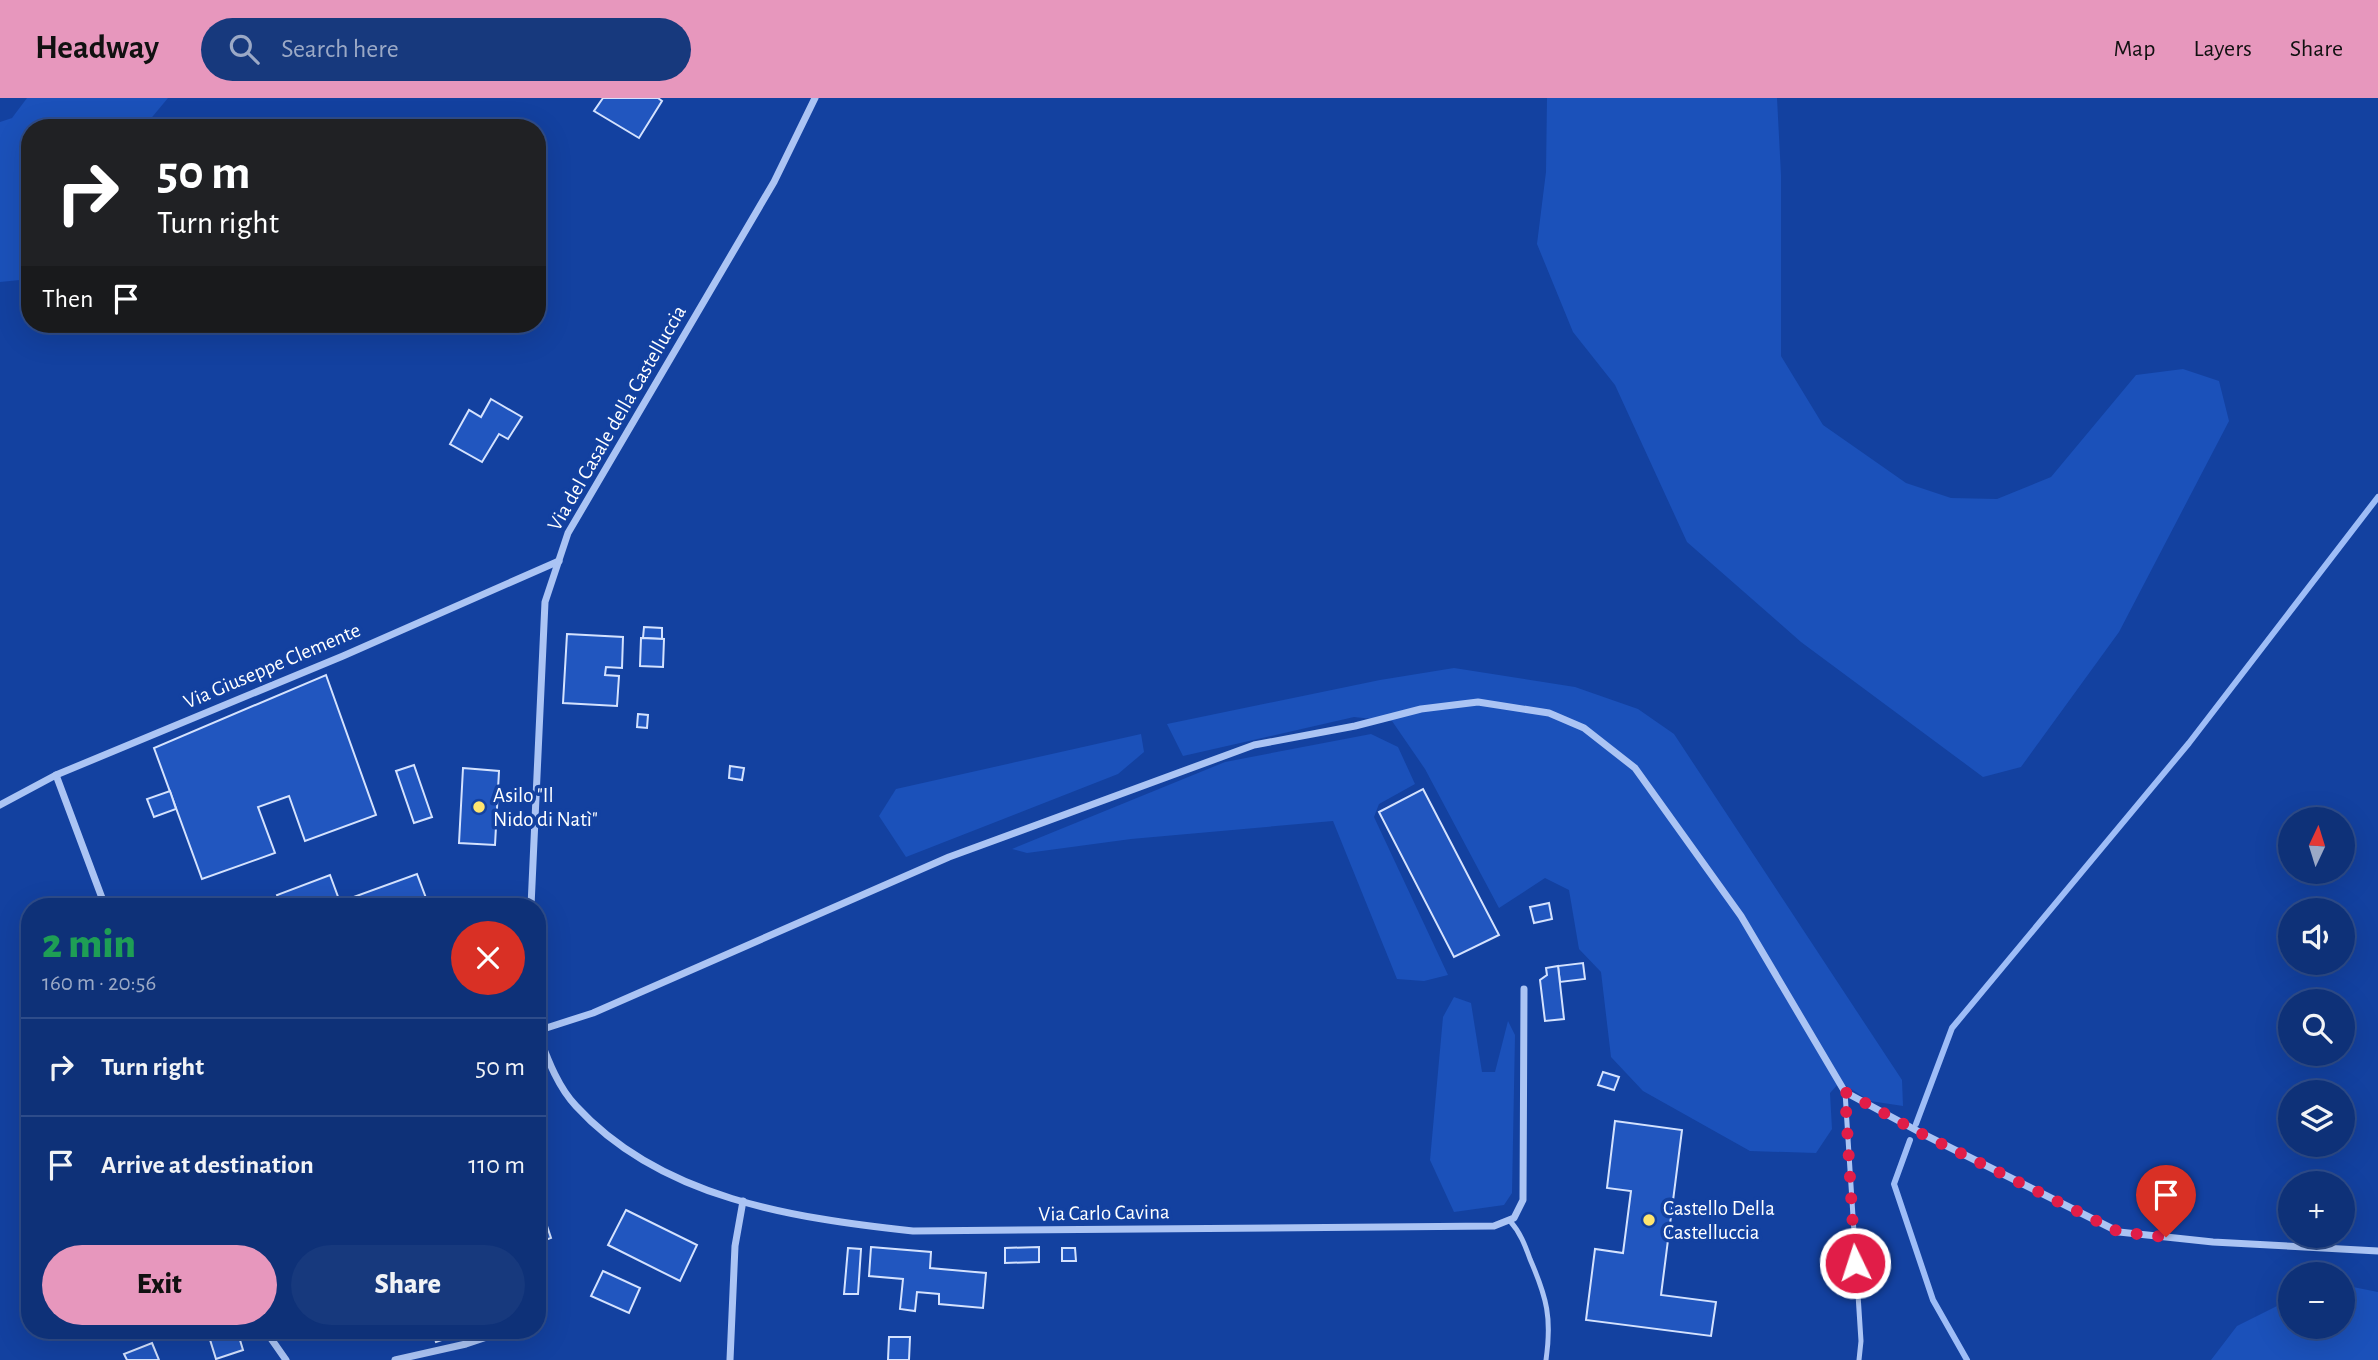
<!DOCTYPE html>
<meta charset="utf-8">
<style>
body{margin:0;font-family:"Alegreya Sans",sans-serif;background:#17397d;color:#f1f3f6;height:100vh;display:flex;flex-direction:column;font-size:26px;white-space:nowrap}
*{box-sizing:border-box;margin:0}
p{font-size:23px;color:#9ba9c6}
.icon{flex:none;width:38px;height:38px;fill:none;stroke:currentColor;stroke-width:2;stroke-linecap:round;stroke-linejoin:round}
.map{position:relative;flex:1;overflow:hidden}
.drawer{position:absolute;left:21px;top:800px;width:525px;height:441px;display:flex;flex-direction:column;background:#0e3178;border-radius:28px;box-shadow:0 7px 28px #0002,0 0 0 2px #2e4c8a}
.drawer>*{flex:none}
.hud{position:absolute;left:21px;top:21px;width:525px;height:214px;border-radius:28px;box-shadow:0 7px 28px #0002,0 0 0 2px #2e4c8a;background:#202124;color:#fff;overflow:hidden}
.needle{width:46px;rotate:4deg}
.buttons{position:absolute;left:2278px;top:709px;display:grid;gap:14px}
.buttons a{display:grid;place-items:center;width:77px;height:77px;border-radius:50%;background:#0e3178;box-shadow:0 7px 28px #0002,0 0 0 2px #2e4c8a;font-size:35px}
.pin{position:absolute;display:grid;place-items:center;width:60px;height:60px;color:#fff;margin:-72px -30px;border-radius:50% 50% 50% 0;rotate:-45deg;box-shadow:0 0 7px #0007}
.pin .icon{rotate:45deg}
.me{position:absolute;width:77px;margin:-38px;rotate:356deg;stroke-linejoin:round;filter:drop-shadow(0 0 5px #0008)}
.turn{display:flex;align-items:center;gap:24px;height:147px;padding:0 21px;font-size:32px}
.turn .icon{width:91px;height:91px;stroke-width:2.5}
.turn b{display:block;font-size:49px;line-height:60px}
.then{display:flex;align-items:center;height:66px;padding:0 21px;background:#0003;gap:14px;font-size:26px}
.round{display:grid;place-items:center;flex:none;width:74px;height:74px;border-radius:37px;background:#17397d}
.head{display:flex;align-items:center;justify-content:space-between;height:119px;padding:0 21px}
h1{font-size:42px;font-weight:800;line-height:52px;color:#1e9e55}
.cta{display:flex;gap:14px;margin-top:auto;padding:14px 21px}
.cta a{flex:1;height:80px;border-radius:42px;background:#e797bd;color:#111;font-size:28px;font-weight:800;line-height:80px;text-align:center}
.cta a+a{background:#17397d;color:#f1f3f6}
ul{padding:0;list-style:none}
li{display:flex;align-items:center;gap:21px;height:98px;padding:0 21px;border-top:2px solid #2e4c8a}
li div{flex:1}
li b{display:block;font-size:26px}
li em{font-style:normal}
header{display:flex;align-items:center;gap:42px;box-sizing:border-box;height:98px;padding:0 35px;background:#e797bd;color:#111}
header strong{font-size:33px}
nav{display:flex;gap:38px;margin-inline-start:auto;font-size:24px}
.search{width:490px;height:63px;background:#17397d;display:flex;align-items:center;gap:18px;box-sizing:border-box;padding:0 24px;border-radius:38px;color:#9ba9c6;font-size:26px}
.map>svg:first-child{display:block}
.green{fill:#1b51ba}
.lines{fill:none;stroke-linecap:round;stroke-linejoin:round}
.stream{stroke:#9ebdf7;stroke-width:6}
.building{fill:#2156bf;stroke:#d4e2fe;stroke-width:2}
.service{stroke:#abc4f4;stroke-width:5}
.minor{stroke:#abc4f4;stroke-width:7}
.route{stroke:#e11d48;stroke-width:12;stroke-dasharray:0 21.6}
.poi-dot{fill:#ffe56f;stroke:#1341a0;stroke-width:2.5}
.labels{text-anchor:middle;dominant-baseline:central;stroke-width:7;stroke-linejoin:round;paint-order:stroke}
.street-label{font-size:21px;fill:#fff;stroke:#1341a0}
.poi-label{font-size:21px;fill:#fff;stroke:#1341a0;text-anchor:start}
</style>
<header>
<strong>Headway</strong>
<div class="search"><svg class="icon" aria-label="search" viewBox="0 0 24 24"><circle cx="10" cy="10" r="6"/><path d="M15 15l6 6"/></svg>Search here</div>
<nav><a>Map</a><a>Layers</a><a>Share</a></nav>
</header>
<div class="map">
<svg width="2378" height="1262" viewBox="0 0 2378 1262">
<rect width="100%" height="100%" fill="#1341a0"/>
<!-- green -->
<g class="green">
<polygon points="27,0 168,0 143,30 30,30 30,181 0,184 0,24 12,20"/>
<polygon points="1547,0 1777,0 1781,77 1781,258 1823,327 1906,385 1951,400 1997,401 2051,379 2136,277 2183,271 2219,283 2229,323 2119,534 2021,669 1983,679 1801,544 1687,444 1615,287 1573,234 1537,146 1546,74"/>
<polygon points="1454,570 1575,589 1638,611 1674,636 1902,982 1903,1008 1870,1003 1840,984 1830,995 1832,1031 1816,1055 1750,1053 1643,993 1611,959 1601,874 1579,851 1569,792 1545,780 1499,810 1425,671 1392,623 1354,619 1183,658 1167,626 1380,582"/>
<polygon points="1141,636 1144,654 1118,676 906,759 879,718 896,691"/>
<polygon points="1371,636 1398,649 1415,686 1379,706 1374,719 1448,877 1424,883 1397,881 1333,723 1131,741 1027,755 1012,751 1225,664"/>
<polygon points="1454,899 1471,905 1482,974 1495,974 1508,923 1515,937 1512,1095 1504,1107 1454,1114 1430,1062 1443,919"/>
<polygon points="2343,1187 2378,1194 2378,1262 2211,1262 2237,1228 2291,1201 2291,1228 2343,1228"/>
</g>
<g class="lines">
<!-- stream -->
<g class="stream">
<polyline points="1916,1026 1952,930 2189,645 2378,399"/>
<polyline points="1910,1042 1894,1086 1933,1202 1967,1262"/>
</g>
</g>
<!-- building -->
<g class="building">
<polygon points="603,0 658,0 662,3 639,40 594,13"/>
<polygon points="491,301 522,319 508,341 499,336 482,364 450,346 469,312 481,319"/>
<polygon points="644,529 662,530 662,541 643,540"/>
<polygon points="567,536 623,539 622,570 606,569 605,577 619,578 617,608 563,605"/>
<polygon points="641,540 664,541 663,569 640,568"/>
<polygon points="326,577 376,717 305,743 289,698 258,709 275,755 202,781 154,650"/>
<polygon points="638,616 648,617 647,630 637,629"/>
<polygon points="414,667 432,719 414,725 396,673"/>
<polygon points="730,668 744,670 742,682 729,680"/>
<polygon points="463,670 499,673 495,747 459,745"/>
<polygon points="1423,691 1499,837 1454,859 1379,714"/>
<polygon points="170,693 176,711 154,719 147,701"/>
<polygon points="417,776 429,808 281,808 277,797 330,777 340,804"/>
<polygon points="1549,805 1552,821 1534,825 1530,809"/>
<polygon points="1583,865 1585,881 1560,884 1558,868"/>
<polygon points="1558,868 1564,921 1545,923 1540,882 1547,877 1546,870"/>
<polygon points="1603,974 1619,979 1614,992 1598,987"/>
<polygon points="1615,1023 1682,1032 1661,1197 1716,1204 1711,1238 1586,1222 1595,1151 1623,1155 1631,1093 1607,1090"/>
<polygon points="541,1110 551,1140 537,1145 537,1111"/>
<polygon points="626,1112 697,1147 680,1183 608,1147"/>
<polygon points="871,1149 931,1154 930,1170 986,1175 983,1210 939,1206 939,1196 917,1194 915,1213 900,1211 903,1181 869,1178"/>
<polygon points="1039,1149 1039,1164 1005,1165 1005,1150"/>
<polygon points="848,1150 861,1151 858,1196 844,1196"/>
<polygon points="1062,1150 1075,1150 1076,1163 1062,1163"/>
<polygon points="603,1173 640,1190 629,1215 591,1198"/>
<polygon points="207,1232 237,1232 243,1252 216,1261"/>
<polygon points="432,1232 471,1232 436,1244"/>
<polygon points="889,1239 910,1239 909,1262 888,1262"/>
<polygon points="152,1245 159,1262 127,1262 124,1256"/>
</g>
<g class="lines">
<!-- service -->
<g class="service">
<polyline points="1845,994 1861,1243 1859,1262"/>
<path d="M1510,1123C1520,1134 1525,1147 1530,1161C1547,1200 1552,1220 1546,1262"/>
</g>
<!-- minor -->
<g class="minor">
<polyline points="56,677 105,808"/>
<polyline points="0,707 56,677 343,558 559,463"/>
<polyline points="531,808 545,504 568,435 774,84 815,0"/>
<polyline points="537,933 593,915 949,759 1254,647 1355,628 1421,611 1478,604 1549,615 1584,630 1635,670 1741,818 1845,994 1925,1037 2119,1134 2213,1144 2378,1153"/>
<path d="M537,933C547,959 557,988 576,1008C661,1101 794,1120 913,1133L1494,1128L1514,1120L1523,1102L1524,891"/>
<polyline points="265,1232 286,1262"/>
<polyline points="395,1262 466,1246 508,1232"/>
<polyline points="730,1262 735,1148 743,1103"/>
</g>
</g>
<g class="lines">
<!-- route -->
<polyline class="route" points="1855,1165 1845,994 1924,1037 2119,1134 2166,1139"/>
</g>
<!-- markers -->
<g class="poi-dot">
<circle cx="479" cy="709" r="7"/>
<circle cx="1649" cy="1122" r="7"/>
</g>
<g class="labels">
<!-- street labels -->
<g class="street-label">
<text transform="translate(617 320) rotate(-60)">Via del Casale della Castelluccia</text>
<text transform="translate(272 568) rotate(-23)">Via Giuseppe Clemente</text>
<text transform="translate(1104 1115) rotate(-1)">Via Carlo Cavina</text>
</g>
<!-- poi labels -->
<g class="poi-label">
<text x="493" y="697">Asilo "Il<tspan x="493" dy="24">Nido di Natì"</tspan></text>
<text x="1663" y="1110">Castello Della<tspan x="1663" dy="24">Castelluccia</tspan></text>
</g>
</g>
</svg>
<div class="buttons">
<a><svg class="needle" viewBox="-14 -14 28 28"><path d="M0-13l5 13h-10z" fill="#e53935"/><path d="M0 13l5-13h-10z" fill="#9ba9c6"/></svg></a>
<a><svg class="icon" aria-label="sound" viewBox="0 0 24 24"><path d="M4 9h4l5-4v14l-5-4H4zM17 9q2 3 0 6"/></svg></a>
<a><svg class="icon" aria-label="search" viewBox="0 0 24 24"><circle cx="10" cy="10" r="6"/><path d="M15 15l6 6"/></svg></a>
<a><svg class="icon" aria-label="layers" viewBox="0 0 24 24"><path d="M12 4l9 5-9 5-9-5zM3 14l9 5 9-5"/></svg></a>
<a>+</a>
<a>−</a>
</div>
<div class="pin" style="left:2166px;top:1139px;background:#d93025"><svg class="icon" aria-label="arrive" viewBox="0 0 24 24"><path d="M6 21V4h12l-3 4 3 4H6"/></svg></div>
<svg class="me" style="left:1855px;top:1165px" viewBox="-20 -20 40 40"><circle r="17" fill="#e11d48" stroke="#fff" stroke-width="3"/><path d="M0-11L8 9 0 5-8 9z" fill="#fff"/></svg>
<div class="hud">
<div class="turn"><svg class="icon" aria-label="right" viewBox="0 0 24 24"><path d="M7 20v-9h11M14 6l5 5-5 5"/></svg><div><b>50 m</b>Turn right</div></div>
<div class="then">Then<svg class="icon" aria-label="arrive" viewBox="0 0 24 24"><path d="M6 21V4h12l-3 4 3 4H6"/></svg></div>
</div>
<section class="drawer">
<div class="head"><div><h1>2 min</h1><p>160 m · 20:56</p></div><a class="round" style="background:#d93025;color:#fff"><svg class="icon" aria-label="close" viewBox="0 0 24 24"><path d="M6 6l12 12M18 6L6 18"/></svg></a></div>
<ul>
<li><svg class="icon" aria-label="right" viewBox="0 0 24 24"><path d="M7 20v-9h11M14 6l5 5-5 5"/></svg><div><b>Turn right</b></div><em>50 m</em></li>
<li><svg class="icon" aria-label="arrive" viewBox="0 0 24 24"><path d="M6 21V4h12l-3 4 3 4H6"/></svg><div><b>Arrive at destination</b></div><em>110 m</em></li>
</ul>
<div class="cta"><a>Exit</a><a>Share</a></div>
</section>
</div>
